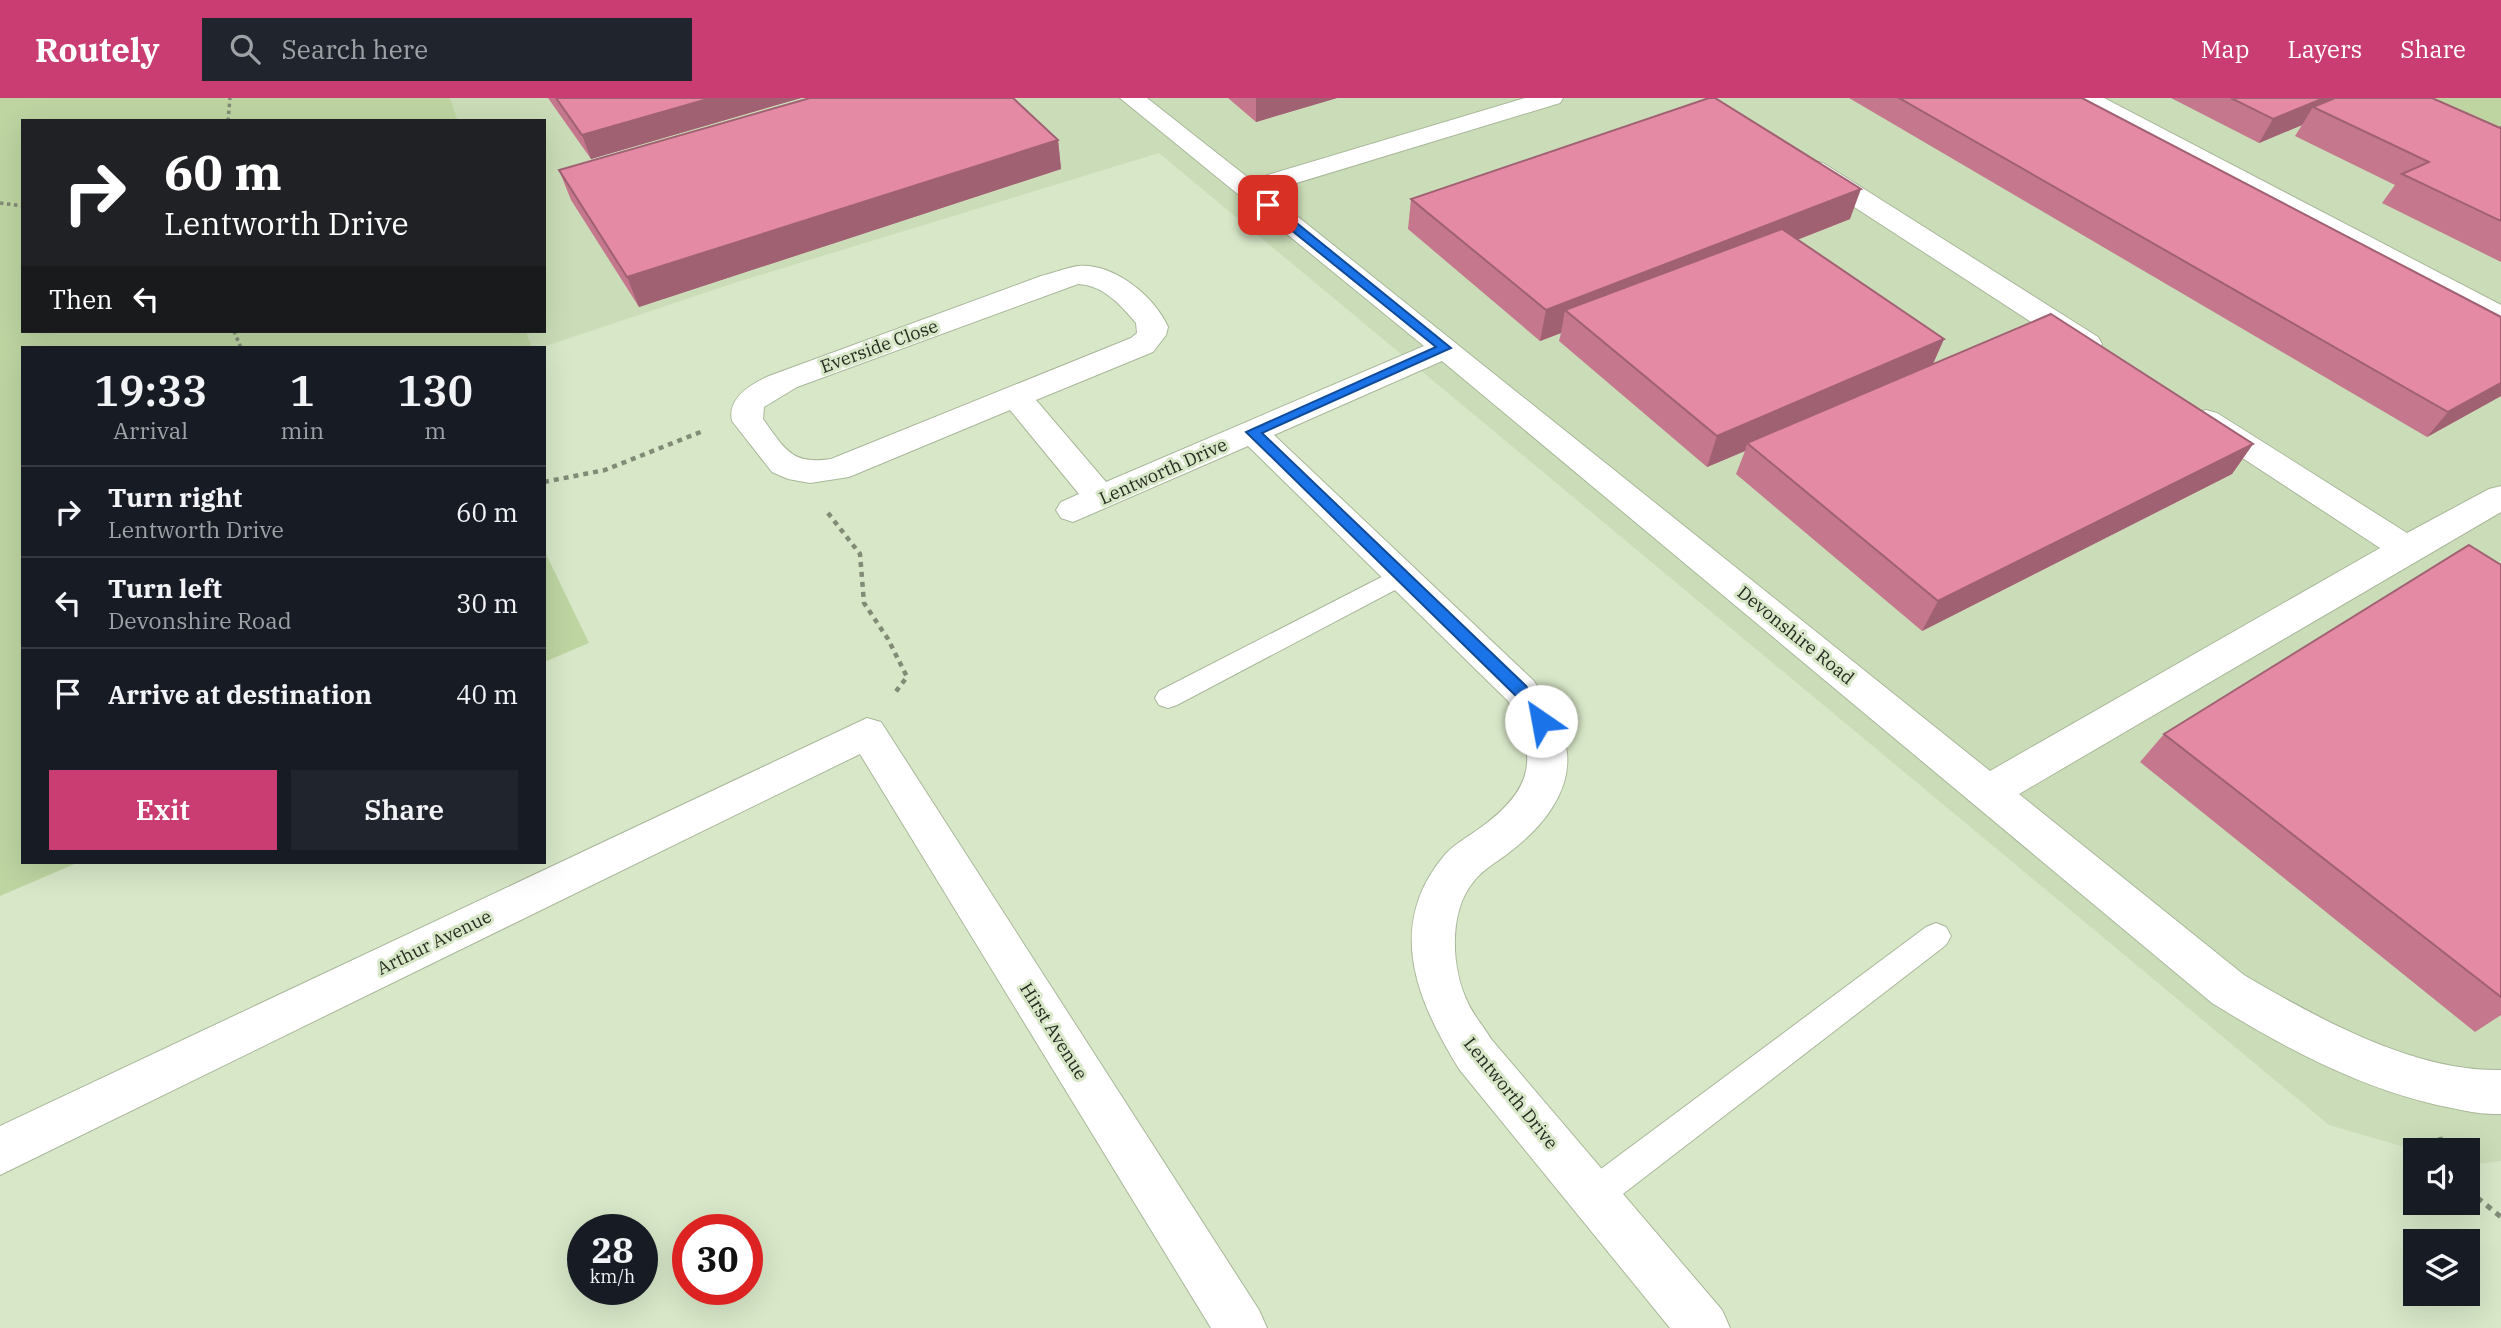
<!DOCTYPE html>
<style>
body{margin:0;font-family:"IBM Plex Serif",serif;background:#20242c;color:#f1f3f6;height:100vh;display:flex;flex-direction:column;font-size:26px;white-space:nowrap}
*{box-sizing:border-box;margin:0}
p{font-size:23px;color:#9ea1a6}
.icon{flex:none;width:38px;height:38px;fill:none;stroke:currentColor;stroke-width:2;stroke-linecap:round;stroke-linejoin:round}
.map{position:relative;flex:1;overflow:hidden}
.panel{position:absolute;left:21px;top:248px;width:525px;height:518px;display:flex;flex-direction:column;background:#171b24;border-radius:0px;box-shadow:0 7px 28px #0002}
.panel>*{flex:none}
.hud{position:absolute;left:21px;top:21px;width:525px;height:214px;border-radius:0px;box-shadow:0 7px 28px #0002;background:#202124;color:#fff;overflow:hidden}
.tools{position:absolute;left:2403px;top:1040px;display:grid;gap:14px}
.tools a{display:grid;place-items:center;width:77px;height:77px;border-radius:0px;background:#171b24;box-shadow:0 7px 28px #0002;font-size:35px}
.speed{position:absolute;left:567px;top:1116px;display:flex;gap:14px;font-size:35px;font-weight:700;text-align:center}
.speed>*{display:grid;place-content:center;width:91px;height:91px;border-radius:50%;background:#171b24;box-shadow:0 7px 28px #0002;line-height:1}
.speed small{font-size:18px;font-weight:400}
.speed .limit{border:10px solid #d22;background:#fff;color:#111}
.pin{position:absolute;display:grid;place-items:center;width:60px;height:60px;color:#fff;margin:-30px;border-radius:14px;box-shadow:0 4px 10px #0006}
.me{position:absolute;width:77px;margin:-38px;rotate:327deg;stroke-linejoin:round;filter:drop-shadow(0 0 5px #0008)}
.turn{display:flex;align-items:center;gap:24px;height:147px;padding:0 28px;font-size:32px}
.turn .icon{width:91px;height:91px;stroke-width:2.5}
.turn b{display:block;font-size:49px;line-height:60px}
.then{display:flex;align-items:center;height:66px;padding:0 28px;background:#0003;gap:14px;font-size:26px}
.eta{display:flex;justify-content:space-evenly;align-items:center;height:119px;text-align:center}
.eta b{font-size:42px;font-weight:600;line-height:49px}
.action{display:flex;gap:14px;margin-top:auto;padding:14px 28px}
.action a{flex:1;height:80px;border-radius:0px;background:#c93d72;color:#fff;font-size:28px;font-weight:600;line-height:80px;text-align:center}
.action a+a{background:#20242c;color:#f1f3f6}
ul{padding:0;list-style:none}
li{display:flex;align-items:center;gap:21px;height:91px;padding:0 28px;border-top:2px solid #363941}
li div{flex:1}
li b{display:block;font-size:26px}
li em{font-style:normal}
header{display:flex;align-items:center;gap:42px;box-sizing:border-box;height:98px;padding:0 35px;background:#c93d72;color:#fff}
header strong{font-size:33px}
nav{display:flex;gap:38px;margin-inline-start:auto;font-size:24px}
.search{width:490px;height:63px;background:#20242c;display:flex;align-items:center;gap:18px;box-sizing:border-box;padding:0 24px;border-radius:0px;color:#9ea1a6;font-size:26px}
.map>svg:first-child{display:block}
.built{fill:#cbddb8}
.green{fill:#bed5a2}
.lines{fill:none;stroke-linecap:round;stroke-linejoin:round}
.lane-casing{stroke:#a9b79a;stroke-width:2}
.street-casing{stroke:#a9b79a;stroke-width:2}
.path-far2{stroke:#818b76;stroke-width:3.5;stroke-dasharray:3.5 3.5;stroke-linecap:butt}
.path-far1{stroke:#818b76;stroke-width:4.5;stroke-dasharray:5 5;stroke-linecap:butt}
.path{stroke:#818b76;stroke-width:5;stroke-dasharray:6 6;stroke-linecap:butt}
.lane{fill:#fff;fill-rule:evenodd}
.street{fill:#fff;fill-rule:evenodd}
.wall{fill:#c5778d}
.shaded-wall{fill:#a06173}
.building{fill:#e58aa4;stroke:#a06173;stroke-width:2}
.route{fill:#1a73e8;stroke:#114b97;stroke-width:2}
.labels{text-anchor:middle;dominant-baseline:central;stroke-width:6;stroke-linejoin:round;paint-order:stroke}
.street-label{font-size:18px;fill:#262b20;stroke:#d8e7c8}
</style>
<header>
<strong>Routely</strong>
<div class="search"><svg class="icon" aria-label="search" viewBox="0 0 24 24"><circle cx="10" cy="10" r="6"/><path d="M15 15l6 6"/></svg>Search here</div>
<nav><a>Map</a><a>Layers</a><a>Share</a></nav>
</header>
<div class="map">
<svg width="2501" height="1230" viewBox="0 0 2501 1230">
<rect width="100%" height="100%" fill="#d8e7c8"/>
<!-- built -->
<polygon class="built" points="450,0 2356,0 2501,55 2501,1063 2468,1067 2468,1052 2415,1052 2329,1027 1159,55 734,185 540,250 532,250 526,233 544,233 544,23 458,23"/>
<!-- green -->
<g class="green">
<polygon points="0,0 450,0 458,23 23,23 23,233 526,233 532,250 23,250 23,765 77,765 0,798"/>
<polygon points="2356,0 2501,0 2501,55"/>
<polygon points="544,452 589,545 544,564"/>
</g>
<g class="lines">
<defs>
<g id="lane">
<polygon points="1403,468 1412,471 1415,477 1412,483 1177,607 1168,610 1159,607 1155,600 1159,593"/>
<polygon points="1936,825 1946,829 1951,838 1946,847 1606,1109 1594,1114 1582,1109 1577,1097 1582,1085 1926,829"/>
</g>
<g id="street">
<path d="M1120,0H1147L1251,82L1525,0H1563L1560,5L1267,94L1990,673L2380,450L2195,329L2190,322L2195,315L2206,312L2217,315L2407,435L2489,391L2501,388V414L2019,696L2244,877C2317,920 2414,974 2501,972V1016C2479,1017 2458,1011 2437,1007C2356,988 2283,949 2212,905L1442,263L1274,337L1534,583C1548,605 1564,629 1567,655C1571,695 1541,730 1511,753C1499,763 1484,770 1474,783C1448,813 1451,871 1468,905C1474,918 1484,929 1491,941L1722,1212L1730,1230H1670L1459,971C1418,904 1385,830 1443,759C1452,747 1468,739 1480,730C1533,692 1540,659 1508,603L1248,348L1073,424L1061,420L1056,412L1061,404L1079,396L1010,312L849,379L810,385L788,381L772,374L732,323C727,300 751,286 769,278L1041,178C1053,175 1066,170 1078,168C1114,165 1154,198 1168,229L1166,237L1153,254L1036,302L1106,384L1424,248ZM1078,186C1103,187 1121,207 1136,225L1137,235L1131,240L831,361C791,367 785,351 763,321L764,309L797,289Z"/>
<polygon points="2073,0 2104,0 2501,207 2501,228 2491,225 2076,5"/>
<polygon points="1814,63 1823,65 2098,239 2102,246 2098,253 2087,255 2076,253 1805,77 1801,71 1805,65"/>
<polygon points="867,620 881,624 1259,1212 1267,1230 1211,1230 860,656 0,1077 0,1028"/>
</g>
</defs>
<!-- lane casing -->
<use href="#lane" class="lane-casing"/>
<!-- street casing -->
<use href="#street" class="street-casing"/>
<!-- path-far2 -->
<g class="path-far2">
<polyline points="228,23 230,0"/>
<polyline points="0,105 23,108"/>
<polyline points="234,233 241,250"/>
</g>
<!-- path-far1 -->
<g class="path-far1">
<polyline points="544,384 605,372 703,333"/>
<polyline points="828,415 860,456 864,505 888,541 907,579 894,596"/>
</g>
<!-- path -->
<g class="path">
<polyline points="2440,1039 2442,1052"/>
<polyline points="2468,1092 2501,1119"/>
</g>
<!-- lane -->
<use href="#lane" class="lane"/>
<!-- street -->
<use href="#street" class="street"/>
</g>
<!-- wall -->
<g class="wall">
<polygon points="548,0 801,0 591,61"/>
<polygon points="1228,0 1337,0 1256,24"/>
<polygon points="1849,0 2082,0 2501,219 2501,298 2427,339"/>
<polygon points="2171,0 2432,0 2500,30 2501,29 2501,164 2382,105 2395,87 2295,38 2302,27 2259,45"/>
<polygon points="1058,42 1061,71 639,209 571,102 559,72"/>
<polygon points="1411,101 1850,121 1797,142 1944,241 1933,266 2253,346 2232,376 1922,533 1736,376 1745,353 1707,369 1559,243 1561,235 1540,243 1408,131"/>
<polygon points="2501,467 2501,917 2475,934 2140,664 2164,636"/>
</g>
<!-- shaded-wall -->
<g class="shaded-wall">
<polygon points="711,0 801,0 591,61 582,37"/>
<polygon points="1256,0 1337,0 1256,24"/>
<polygon points="2324,0 2351,0 2313,9 2302,27 2259,45 2273,21"/>
<polygon points="1058,42 1061,71 639,209 627,179"/>
<polygon points="1861,91 1850,121 1582,226 1565,212 1561,235 1540,243 1546,212"/>
<polygon points="1944,241 1930,272 1747,345 1745,353 1707,369 1717,338"/>
<polygon points="2501,285 2501,298 2427,339 2448,314"/>
<polygon points="2253,346 2232,376 1922,533 1938,503"/>
</g>
<!-- building -->
<g class="building">
<polygon points="556,0 711,0 582,37"/>
<polygon points="810,0 1013,0 1058,42 627,179 559,72"/>
<polygon points="1709,0 1715,0 1861,91 1546,212 1411,101"/>
<polygon points="1899,0 2082,0 2501,219 2501,285 2448,314"/>
<polygon points="2231,0 2324,0 2273,21"/>
<polygon points="2335,0 2432,0 2500,30 2501,29 2501,123 2402,76 2429,64 2313,9"/>
<polygon points="1782,131 1944,241 1717,338 1565,212"/>
<polygon points="2051,216 2253,346 1938,503 1747,345"/>
<polygon points="2469,447 2501,467 2501,899 2164,636"/>
</g>
<!-- route -->
<polygon class="route" points="1264,105 1272,105 1451,250 1262,335 1526,588 1549,623 1546,627 1535,627 1515,597 1246,334 1436,249 1264,110"/>
<g class="labels">
<!-- street labels -->
<g class="street-label">
<text transform="translate(879 248) rotate(-20)">Everside Close</text>
<text transform="translate(1163 373) rotate(-24)">Lentworth Drive</text>
<text transform="translate(1796 537) rotate(39)">Devonshire Road</text>
<text transform="translate(434 844) rotate(-26)">Arthur Avenue</text>
<text transform="translate(1054 933) rotate(58)">Hirst Avenue</text>
<text transform="translate(1511 995) rotate(51)">Lentworth Drive</text>
</g>
</g>
</svg>
<div class="tools">
<a><svg class="icon" aria-label="sound" viewBox="0 0 24 24"><path d="M4 9h4l5-4v14l-5-4H4zM17 9q2 3 0 6"/></svg></a>
<a><svg class="icon" aria-label="layers" viewBox="0 0 24 24"><path d="M12 4l9 5-9 5-9-5zM3 14l9 5 9-5"/></svg></a>
</div>
<div class="speed"><div>28<small>km/h</small></div><div class="limit">30</div></div>
<div class="pin" style="left:1268px;top:107px;background:#d93025"><svg class="icon" aria-label="arrive" viewBox="0 0 24 24"><path d="M6 21V4h12l-3 4 3 4H6"/></svg></div>
<svg class="me" style="left:1541px;top:623px" viewBox="-20 -20 40 40"><circle r="19" fill="#fff"/><path d="M0-13L10 11 0 6-10 11z" fill="#1a73e8"/></svg>
<div class="hud">
<div class="turn"><svg class="icon" aria-label="right" viewBox="0 0 24 24"><path d="M7 20v-9h11M14 6l5 5-5 5"/></svg><div><b>60 m</b>Lentworth Drive</div></div>
<div class="then">Then<svg class="icon" aria-label="left" viewBox="0 0 24 24"><path d="M17 20v-9H6M10 6l-5 5 5 5"/></svg></div>
</div>
<section class="panel">
<div class="eta">
<div><b>19:33</b><p>Arrival</p></div>
<div><b>1</b><p>min</p></div>
<div><b>130</b><p>m</p></div>
</div>
<ul>
<li><svg class="icon" aria-label="right" viewBox="0 0 24 24"><path d="M7 20v-9h11M14 6l5 5-5 5"/></svg><div><b>Turn right</b><p>Lentworth Drive</p></div><em>60 m</em></li>
<li><svg class="icon" aria-label="left" viewBox="0 0 24 24"><path d="M17 20v-9H6M10 6l-5 5 5 5"/></svg><div><b>Turn left</b><p>Devonshire Road</p></div><em>30 m</em></li>
<li><svg class="icon" aria-label="arrive" viewBox="0 0 24 24"><path d="M6 21V4h12l-3 4 3 4H6"/></svg><div><b>Arrive at destination</b></div><em>40 m</em></li>
</ul>
<div class="action"><a>Exit</a><a>Share</a></div>
</section>
</div>
